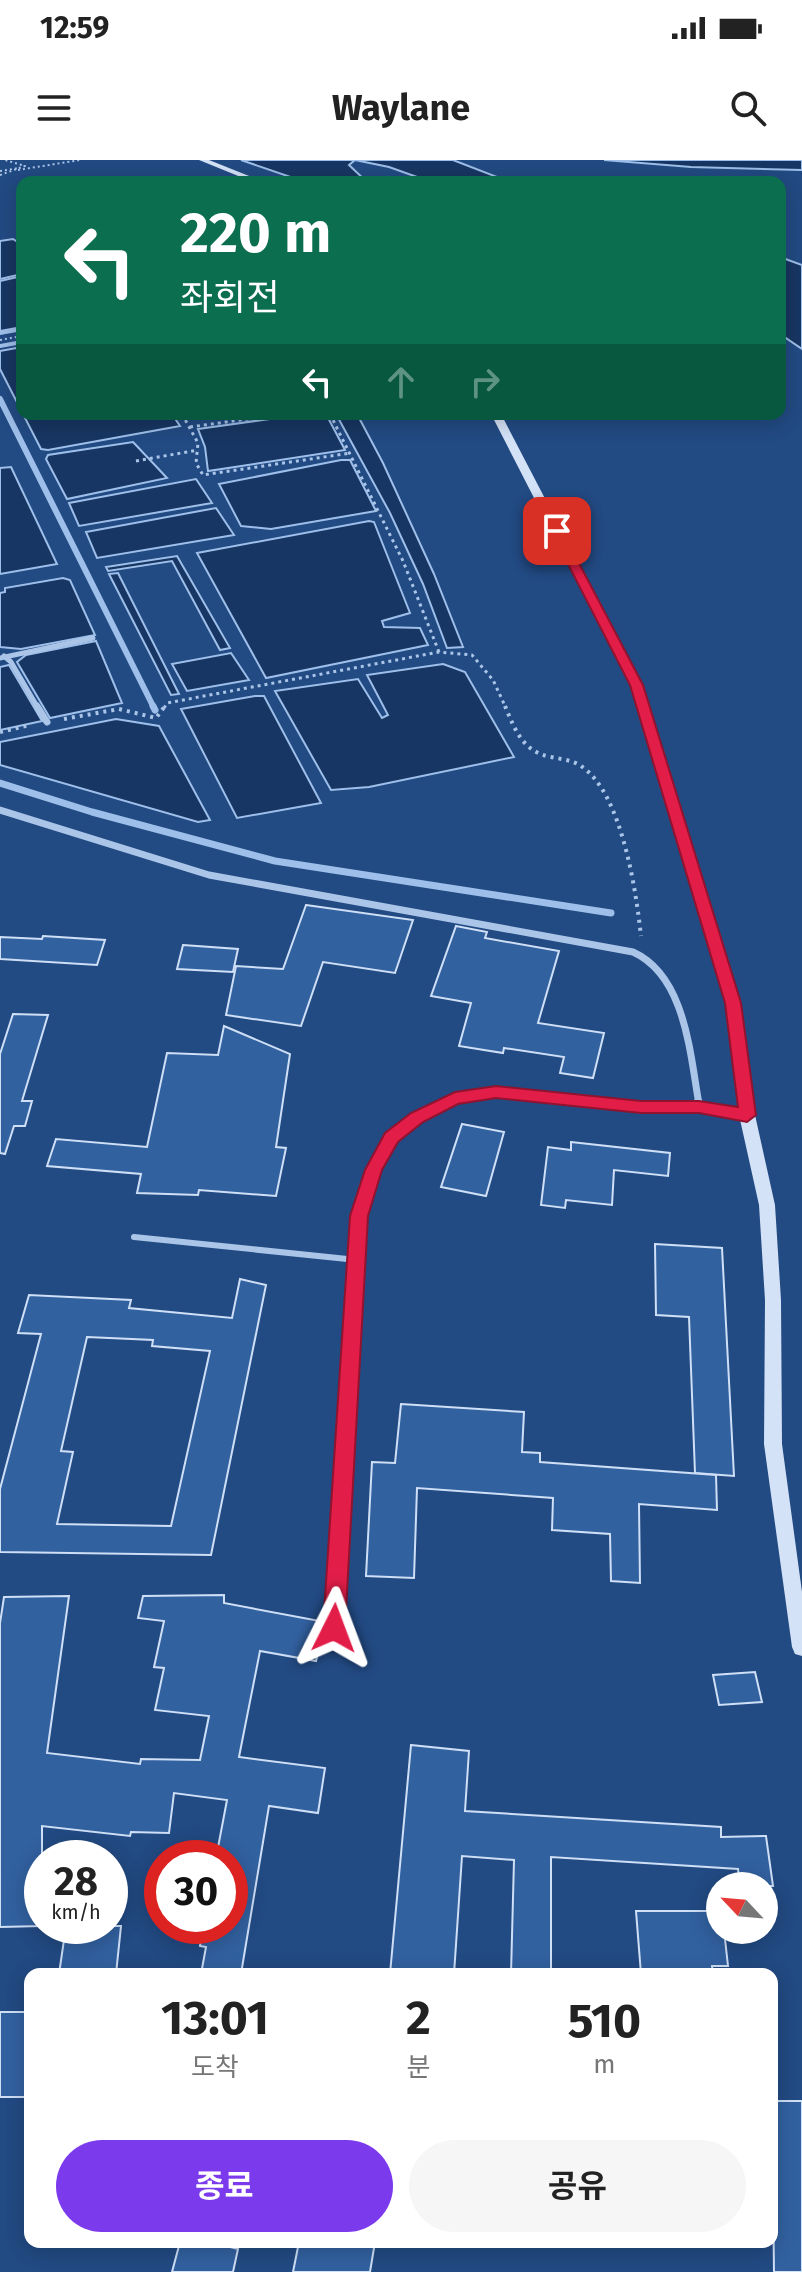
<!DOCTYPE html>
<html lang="ko">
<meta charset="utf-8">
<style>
body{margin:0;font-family:"Fira Sans","Noto Sans KR",sans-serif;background:#f6f6f6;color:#222;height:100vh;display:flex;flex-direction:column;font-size:30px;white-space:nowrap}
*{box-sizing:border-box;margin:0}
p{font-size:26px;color:#767676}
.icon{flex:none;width:44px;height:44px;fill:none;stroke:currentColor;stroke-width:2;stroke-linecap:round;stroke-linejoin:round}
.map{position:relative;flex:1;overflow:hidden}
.sheet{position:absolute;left:24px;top:1808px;width:754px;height:280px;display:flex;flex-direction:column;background:#fff;border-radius:16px;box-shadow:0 4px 20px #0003}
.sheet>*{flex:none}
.banner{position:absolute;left:16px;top:16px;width:770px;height:244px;border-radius:16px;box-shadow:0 4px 20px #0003;background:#0b6e4f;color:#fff;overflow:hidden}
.needle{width:52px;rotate:296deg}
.controls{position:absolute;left:706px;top:1712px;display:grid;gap:16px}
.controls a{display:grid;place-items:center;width:72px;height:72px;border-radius:50%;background:#fff;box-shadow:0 4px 20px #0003;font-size:40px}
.speed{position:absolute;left:24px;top:1680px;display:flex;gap:16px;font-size:40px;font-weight:700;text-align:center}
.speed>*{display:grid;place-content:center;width:104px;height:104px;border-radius:50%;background:#fff;box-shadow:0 4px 20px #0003;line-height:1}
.speed small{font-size:20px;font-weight:400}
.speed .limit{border:12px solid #d22;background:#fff;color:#111}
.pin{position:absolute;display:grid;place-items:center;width:68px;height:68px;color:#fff;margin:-34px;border-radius:16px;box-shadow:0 4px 12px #0006}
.me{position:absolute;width:88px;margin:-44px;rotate:3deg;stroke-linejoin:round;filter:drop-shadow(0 0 6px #0008)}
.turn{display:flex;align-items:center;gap:28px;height:168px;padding:0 32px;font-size:36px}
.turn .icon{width:104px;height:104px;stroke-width:2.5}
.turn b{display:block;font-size:56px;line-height:68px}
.lanes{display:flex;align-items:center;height:76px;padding:0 32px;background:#0003;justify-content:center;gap:40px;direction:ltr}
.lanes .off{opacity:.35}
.eta{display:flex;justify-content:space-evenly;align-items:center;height:136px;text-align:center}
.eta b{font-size:48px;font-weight:700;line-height:56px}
.button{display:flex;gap:16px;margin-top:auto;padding:16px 32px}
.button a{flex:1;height:92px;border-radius:48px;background:#7c3aed;color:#fff;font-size:32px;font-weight:700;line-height:92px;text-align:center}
.button a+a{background:#f6f6f6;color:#222}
.status{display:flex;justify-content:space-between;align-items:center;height:56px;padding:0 40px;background:#fff;direction:ltr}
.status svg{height:22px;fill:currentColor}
header{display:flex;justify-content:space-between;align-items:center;height:104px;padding:0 32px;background:#fff;font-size:36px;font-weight:700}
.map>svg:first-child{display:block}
.water{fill:#173663;stroke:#9ebfe9;stroke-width:2}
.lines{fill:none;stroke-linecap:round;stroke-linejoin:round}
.stream-far2{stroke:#9ebfe9;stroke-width:4}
.stream-far1{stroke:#9ebfe9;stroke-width:6}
.stream{stroke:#9ebfe9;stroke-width:7}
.building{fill:#3261a0;stroke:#cedff6;stroke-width:2;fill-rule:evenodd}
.path-far2{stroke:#aac5e8;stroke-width:2;stroke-dasharray:2 3;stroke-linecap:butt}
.path-far1{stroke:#aac5e8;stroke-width:3;stroke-dasharray:3 4;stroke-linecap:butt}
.path{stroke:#aac5e8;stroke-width:4;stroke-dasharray:3 5;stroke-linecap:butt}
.lane{stroke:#aac5e8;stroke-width:6}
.street-far3{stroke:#aac5e8;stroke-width:5}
.street-far2{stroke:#aac5e8;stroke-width:7}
.street-far1{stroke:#aac5e8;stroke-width:9}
.street{stroke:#aac5e8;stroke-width:11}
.secondary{fill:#d4e2f7;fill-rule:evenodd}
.route{fill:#e11d48;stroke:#92132f;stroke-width:2}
</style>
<div class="status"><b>12:59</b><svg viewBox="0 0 49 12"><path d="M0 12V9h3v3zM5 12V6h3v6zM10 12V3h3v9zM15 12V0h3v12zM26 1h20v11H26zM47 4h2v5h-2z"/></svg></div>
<header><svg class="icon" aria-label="menu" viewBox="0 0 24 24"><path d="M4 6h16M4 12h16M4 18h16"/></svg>Waylane<svg class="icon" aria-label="search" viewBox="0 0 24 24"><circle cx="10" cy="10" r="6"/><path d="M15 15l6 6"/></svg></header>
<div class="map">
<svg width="802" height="2112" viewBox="0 0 802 2112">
<rect width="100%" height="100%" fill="#224a83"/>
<!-- water -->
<g class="water">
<polygon points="241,0 453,0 510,22 431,22 389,7 355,0 349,5 367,22 305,22"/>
<polygon points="604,0 802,0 802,10 691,7"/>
<polygon points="13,79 22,85 22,114 0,119 0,81"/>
<polygon points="780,97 802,105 802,189 780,174"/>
<polygon points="22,116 22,167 0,171 0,121"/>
<polygon points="22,187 22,252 0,209 0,191"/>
<polygon points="23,254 172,254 180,266 48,290 41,289"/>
<polygon points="305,254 326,254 345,290 208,311 205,287 198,269"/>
<polygon points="336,254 357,254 383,303 434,414 463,487 447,488 423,424 390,353"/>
<polygon points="133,282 167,318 67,339 46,299 48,295"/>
<polygon points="341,300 350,300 376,351 271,369 241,366 219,324"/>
<polygon points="11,307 57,404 0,414 0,308"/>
<polygon points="196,319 212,343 79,366 69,343"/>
<polygon points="216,348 234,375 97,398 86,372"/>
<polygon points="369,361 374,362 410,453 382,461 384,467 420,468 428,485 266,518 197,393"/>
<polygon points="177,396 230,488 220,490 172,401 108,411 106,407"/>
<polygon points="118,413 179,534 171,535 109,414"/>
<polygon points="63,418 70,420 95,475 21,489 0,487 0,433 5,432 5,428"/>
<polygon points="96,481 122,543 50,558 17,502 26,495"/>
<polygon points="231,493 249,520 187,531 172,504"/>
<polygon points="443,504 465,512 514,597 369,627 331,630 275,531 358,519 382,558 388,555 367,515"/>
<polygon points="9,505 42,561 0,570 0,507"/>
<polygon points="255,536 264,536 321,643 237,658 181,549"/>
<polygon points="116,559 159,566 210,660 198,662 0,605 0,582"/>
</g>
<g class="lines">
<!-- stream-far2 -->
<g class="stream-far2">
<polyline points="0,173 22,169"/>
<polyline points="0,186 22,182"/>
</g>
<!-- stream-far1 -->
<polyline class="stream-far1" points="0,239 154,548"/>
<!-- stream -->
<g class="stream">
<polyline points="153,546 155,550"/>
<polyline points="0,623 92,652 275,701 611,753"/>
</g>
</g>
<!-- building -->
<g class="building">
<polygon points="306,745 413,760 395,813 323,802 301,866 226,855 236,806 283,809"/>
<polygon points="456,766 487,772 485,778 559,791 538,863 604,873 593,918 560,913 564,897 504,888 503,893 459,886 471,843 431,836"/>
<polygon points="43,776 105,780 97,805 0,799 0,777 42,779"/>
<polygon points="183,785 238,789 233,812 177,809"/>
<polygon points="13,854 48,855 22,941 32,941 25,966 14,966 5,994 0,993 0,894"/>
<polygon points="224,866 290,894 276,987 286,988 276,1036 199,1030 198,1035 137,1033 141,1014 47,1006 56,979 147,987 167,893 218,895"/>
<polygon points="462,964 504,972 486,1036 441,1027"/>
<polygon points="571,982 670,993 668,1016 614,1010 612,1045 566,1040 565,1048 541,1045 548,987 571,990"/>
<polygon points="655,1084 722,1088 734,1316 695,1313 689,1157 656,1155"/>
<path d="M240,1119L266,1125L211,1395L0,1392V1329L41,1174L18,1173L29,1135L131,1140L129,1148L232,1158ZM87,1177L153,1180L152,1186L210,1191L171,1366L57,1364L73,1292L61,1291Z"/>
<polygon points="401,1244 524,1252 522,1292 540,1293 540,1302 716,1315 717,1350 639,1344 640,1423 611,1421 610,1374 552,1370 553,1338 417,1328 414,1418 366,1416 372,1302 395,1303"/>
<polygon points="224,1435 224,1443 325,1462 316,1501 260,1491 239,1597 325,1608 318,1653 269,1646 241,1814 201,1814 206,1787 200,1786 203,1766 230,1766 230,1698 216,1698 227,1640 174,1633 169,1673 131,1672 130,1676 42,1666 42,1766 0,1767 0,1463 4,1437 69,1436 47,1593 140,1604 141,1599 200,1600 209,1556 155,1550 164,1508 154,1507 164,1461 138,1458 143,1436"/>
<polygon points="755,1512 762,1542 719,1545 713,1515"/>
<polygon points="411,1585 469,1591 465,1651 721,1667 721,1677 766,1676 773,1726 740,1726 738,1709 551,1697 551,1814 511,1814 514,1700 462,1696 454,1814 390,1814"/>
<polygon points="636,1751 720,1751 720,1770 724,1770 728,1806 712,1806 713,1814 641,1814"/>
<polygon points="66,1766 121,1766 116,1814 59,1814"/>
<rect x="0" y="1852" width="30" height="85"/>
<polygon points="772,1941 802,1941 802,2112 774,2112"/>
<polygon points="180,2082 210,2082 238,2089 233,2112 172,2112"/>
<polygon points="299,2082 375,2082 370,2112 293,2112"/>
</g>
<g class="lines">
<!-- path-far2 -->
<g class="path-far2">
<polyline points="18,10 80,0"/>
<polyline points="0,11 19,8"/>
<polyline points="0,15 25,6 5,0"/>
<polyline points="0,180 22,176"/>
</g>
<!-- path-far1 -->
<g class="path-far1">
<polyline points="182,254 198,283 196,303 203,315 351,293"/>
<polyline points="330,254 403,401 439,492"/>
<polyline points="190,267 284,254"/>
<polyline points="136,301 198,290"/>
<polyline points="164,548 167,543 439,492 472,495 493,520 506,548"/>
</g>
<!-- path -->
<g class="path">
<path d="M505,546C515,570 523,592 551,597C561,599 572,600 581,606C622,633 636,731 641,776"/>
<polyline points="64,559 119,549 156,558 165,546"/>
<polyline points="0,572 30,565"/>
</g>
<!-- lane -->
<polyline class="lane" points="134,1077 357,1100"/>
<!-- street-far3 -->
<g class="street-far3">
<polyline points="4,496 11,502 38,548"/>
<polyline points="0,498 93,478"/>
</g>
<!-- street-far2 -->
<g class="street-far2">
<polyline points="37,546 47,562"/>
<path d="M0,650L209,715L633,792C686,816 690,895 699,944"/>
<path d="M442,944C496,926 554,937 609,944"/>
</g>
<!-- street-far1 -->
<g class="street-far1">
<polyline points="593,942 637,947 699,947 747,955"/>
<polyline points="698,942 699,947"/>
<path d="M335,1455L359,1056C376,1001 388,961 448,942"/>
</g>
<!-- street -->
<polyline class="street" points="334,1468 335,1453"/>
<!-- secondary -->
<g class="secondary">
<polygon points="199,0 209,0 264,22 253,22"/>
<polygon points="491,254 501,254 642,525 740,843 755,955 775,1045 781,1140 782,1284 802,1432 802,1496 795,1494 792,1487 764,1284 765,1140 759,1045 739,955 726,843 630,525"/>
</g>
</g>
<!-- route -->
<polygon class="route" points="553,369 562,371 643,525 741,843 756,955 747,962 699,953 641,953 496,938 458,944 423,962 398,982 382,1010 368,1056 345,1468 342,1475 334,1478 326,1475 323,1468 350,1056 365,1010 385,973 411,953 455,932 496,926 641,941 699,941 738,947 725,843 630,525 551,371"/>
</svg>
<div class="controls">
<a><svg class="needle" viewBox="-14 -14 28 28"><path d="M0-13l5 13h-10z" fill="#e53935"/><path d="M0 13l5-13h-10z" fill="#767676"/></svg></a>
</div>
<div class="speed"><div>28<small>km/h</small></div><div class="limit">30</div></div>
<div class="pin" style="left:557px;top:371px;background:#d93025"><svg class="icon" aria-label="arrive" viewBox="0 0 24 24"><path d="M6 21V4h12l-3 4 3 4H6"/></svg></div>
<svg class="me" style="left:334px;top:1468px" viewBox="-20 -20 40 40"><path d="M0-17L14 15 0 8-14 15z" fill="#e11d48" stroke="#fff" stroke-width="4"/></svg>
<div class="banner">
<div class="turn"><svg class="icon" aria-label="left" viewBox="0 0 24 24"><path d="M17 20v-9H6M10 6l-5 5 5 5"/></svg><div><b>220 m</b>좌회전</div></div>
<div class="lanes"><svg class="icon" aria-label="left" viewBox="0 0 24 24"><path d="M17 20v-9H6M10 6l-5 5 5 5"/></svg><svg class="icon off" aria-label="ahead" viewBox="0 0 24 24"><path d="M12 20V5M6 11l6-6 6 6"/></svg><svg class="icon off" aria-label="right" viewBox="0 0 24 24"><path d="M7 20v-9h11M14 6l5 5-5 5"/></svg></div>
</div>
<section class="sheet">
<div class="eta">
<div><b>13:01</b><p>도착</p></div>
<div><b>2</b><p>분</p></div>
<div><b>510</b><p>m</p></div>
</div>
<div class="button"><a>종료</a><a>공유</a></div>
</section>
</div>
